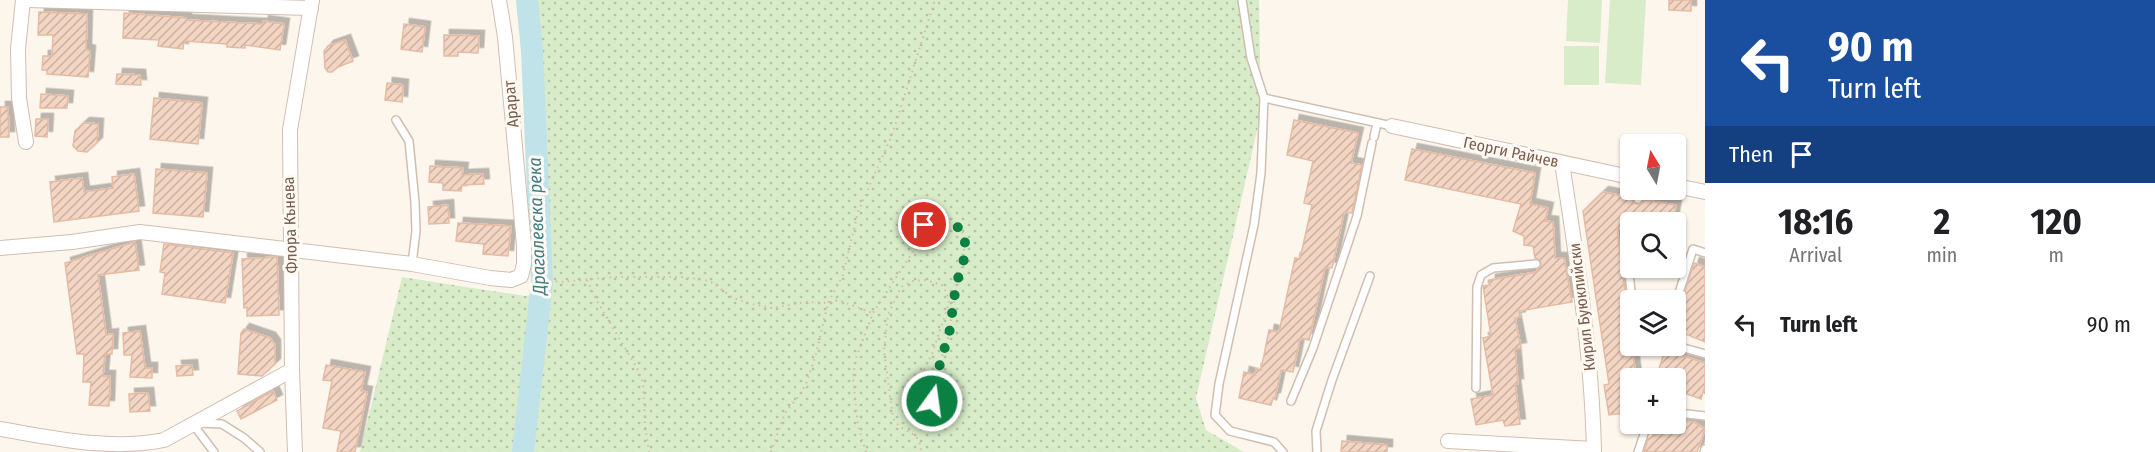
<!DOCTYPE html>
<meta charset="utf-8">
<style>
body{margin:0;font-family:"Fira Sans Condensed",sans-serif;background:#f6f6f6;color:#202124;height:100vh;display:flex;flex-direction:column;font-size:22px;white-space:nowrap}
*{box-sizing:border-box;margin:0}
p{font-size:20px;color:#757577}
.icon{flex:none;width:33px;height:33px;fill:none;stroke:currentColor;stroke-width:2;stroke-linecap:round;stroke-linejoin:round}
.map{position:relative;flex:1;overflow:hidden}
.side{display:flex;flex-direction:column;background:#fff;width:450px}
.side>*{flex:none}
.top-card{background:#1a4fa0;color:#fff;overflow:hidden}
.needle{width:39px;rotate:350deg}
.buttons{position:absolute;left:1620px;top:134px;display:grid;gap:12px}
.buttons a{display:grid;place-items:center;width:66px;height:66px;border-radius:6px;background:#fff;box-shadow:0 2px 4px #0004;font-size:30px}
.pin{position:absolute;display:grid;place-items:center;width:51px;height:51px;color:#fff;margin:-26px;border:3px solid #fff;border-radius:50%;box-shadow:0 2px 6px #0007}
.me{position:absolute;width:66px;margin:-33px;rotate:14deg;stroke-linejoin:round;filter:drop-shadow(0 0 4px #0008)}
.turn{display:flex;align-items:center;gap:21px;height:126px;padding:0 24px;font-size:27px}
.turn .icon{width:78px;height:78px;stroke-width:2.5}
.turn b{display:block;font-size:42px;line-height:51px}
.then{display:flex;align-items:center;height:57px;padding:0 24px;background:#0003;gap:12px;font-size:22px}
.eta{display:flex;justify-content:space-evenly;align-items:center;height:102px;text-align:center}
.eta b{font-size:36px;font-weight:700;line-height:42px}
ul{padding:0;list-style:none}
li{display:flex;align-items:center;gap:18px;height:78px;padding:0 24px}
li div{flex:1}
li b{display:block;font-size:22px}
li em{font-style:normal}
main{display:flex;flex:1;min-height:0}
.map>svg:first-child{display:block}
.grass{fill:url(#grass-dots)}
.pitch{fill:#d8ecc9}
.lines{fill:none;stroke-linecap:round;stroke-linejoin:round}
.river{stroke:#bfe3e8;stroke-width:22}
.building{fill:url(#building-hatch);stroke:#e6bba3;stroke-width:1.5;filter:url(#shadow)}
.service-casing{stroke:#d1beb0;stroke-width:10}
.minor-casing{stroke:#d1beb0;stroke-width:16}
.path{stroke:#d9b8a5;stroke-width:2;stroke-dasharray:1.5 4.5;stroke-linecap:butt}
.service{stroke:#fff;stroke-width:7}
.minor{stroke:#fff;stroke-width:14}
.route{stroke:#0b8043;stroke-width:10;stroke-dasharray:0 18}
.labels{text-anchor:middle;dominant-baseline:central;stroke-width:6;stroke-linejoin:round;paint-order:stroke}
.street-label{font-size:16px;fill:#7a5c4d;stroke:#fffaf3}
.water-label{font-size:18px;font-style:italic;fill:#437c86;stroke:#fffaf3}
</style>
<main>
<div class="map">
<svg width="1705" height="452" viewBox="0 0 1705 452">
<defs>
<pattern id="grass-dots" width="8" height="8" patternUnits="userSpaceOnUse" patternTransform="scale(1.5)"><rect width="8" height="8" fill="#d8ecc9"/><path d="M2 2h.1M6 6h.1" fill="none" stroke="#b4c2a5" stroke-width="1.8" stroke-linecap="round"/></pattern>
<pattern id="building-hatch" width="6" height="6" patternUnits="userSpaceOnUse" patternTransform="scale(1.5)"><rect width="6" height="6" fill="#f3d5c3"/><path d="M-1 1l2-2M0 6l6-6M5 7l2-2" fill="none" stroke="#cab0a1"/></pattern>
<filter id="shadow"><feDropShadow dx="5.5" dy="-5.5" stdDeviation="0" flood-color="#0004"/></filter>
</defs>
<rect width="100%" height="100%" fill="#fdf6ec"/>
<!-- grass -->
<polygon class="grass" points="516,0 1259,0 1261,113 1196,398 1206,430 1244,452 360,452 402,277 525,296 550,292"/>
<!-- pitch -->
<g class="pitch">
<polygon points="1568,0 1602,0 1600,43 1566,41"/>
<polygon points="1610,0 1646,0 1641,85 1605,83"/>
<rect x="1564" y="46" width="35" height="39"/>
</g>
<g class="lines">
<!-- river -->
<polyline class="river" points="523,452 542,282 532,51 527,0"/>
</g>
<!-- building -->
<g class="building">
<polygon points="1669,0 1691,0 1691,11 1669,10"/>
<polygon points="39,12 87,14 86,50 90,51 88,77 47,74 47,70 42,70 43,56 52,56 53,35 38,35"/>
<polygon points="124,13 186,18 186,20 263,24 263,21 284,24 280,50 245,45 245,48 227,47 227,44 184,41 183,49 158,46 159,40 123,38"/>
<polygon points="404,24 425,27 422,52 401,49"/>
<polygon points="444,35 479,36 478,53 458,52 458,56 444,56"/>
<polygon points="345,40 353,61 338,67 332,72 328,72 325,68 324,51 328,46"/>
<polygon points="117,74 140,75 141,85 116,84"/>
<polygon points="387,83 403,85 402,102 385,100"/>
<polygon points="41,94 68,96 67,108 40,108"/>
<polygon points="154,98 202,103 198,144 150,139"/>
<polygon points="0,107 8,107 9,137 0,137"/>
<polygon points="36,119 48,119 47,137 35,136"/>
<polygon points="1294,120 1358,133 1351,163 1362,165 1352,213 1344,212 1332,268 1325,267 1309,340 1300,338 1293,372 1281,370 1275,398 1273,398 1271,405 1239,398 1244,372 1255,375 1256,369 1261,370 1269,330 1279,332 1295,258 1300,259 1312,205 1304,203 1313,161 1287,155"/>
<polygon points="84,123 98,124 97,143 87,152 78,151 73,146 75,131"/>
<polygon points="1412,149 1535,173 1530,204 1548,208 1545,221 1553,222 1555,258 1564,258 1572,302 1519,311 1520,317 1515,318 1521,348 1515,349 1518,384 1515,384 1520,424 1505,426 1503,420 1476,425 1471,399 1493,395 1483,338 1491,336 1483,286 1490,285 1490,280 1537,272 1537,270 1541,266 1540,260 1535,258 1533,246 1524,245 1524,236 1513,231 1521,204 1405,180"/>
<polygon points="430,166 463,168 462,175 483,174 484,184 462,185 461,191 443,190 443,183 429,182"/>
<polygon points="156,169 207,173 203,217 153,213"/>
<polygon points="134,174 139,211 54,222 50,182 82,178 84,192 113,188 112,177"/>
<polygon points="1603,192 1632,198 1633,202 1637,204 1641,204 1644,200 1676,205 1673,222 1630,222 1630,231 1617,228 1636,378 1630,378 1630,412 1609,415 1604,385 1609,384 1583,211"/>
<polygon points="448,205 449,223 429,224 428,207"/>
<polygon points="458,223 511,226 508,256 483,254 484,244 456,241"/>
<polygon points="135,242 139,270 98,275 106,335 113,334 112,354 105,354 103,376 110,376 109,406 89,405 91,382 83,382 84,354 77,354 65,263"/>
<polygon points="164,244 233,253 225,303 162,294 165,273 160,272"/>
<polygon points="277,257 279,315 247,316 247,307 244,308 242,259"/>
<polygon points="1694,263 1705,267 1705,342 1676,330 1676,309 1681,304"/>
<polygon points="244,329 270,338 275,345 275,364 262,376 238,374 241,333"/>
<polygon points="140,331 145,368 152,368 152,378 130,377 132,355 124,355 123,333"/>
<polygon points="1665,350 1705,363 1705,386 1701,399 1676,390 1676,378 1656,378"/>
<polygon points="192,365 193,375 177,376 176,366"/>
<polygon points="326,365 365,372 361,391 367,392 355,452 337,452 341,431 323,428 332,381 323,380"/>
<polygon points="273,391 277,400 241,419 237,411"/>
<polygon points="148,393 150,411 130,412 129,394"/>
<polygon points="1680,421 1694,422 1705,429 1697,452 1644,452 1648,439"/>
<polygon points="1342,441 1387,445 1387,452 1341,452"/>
</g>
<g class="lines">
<defs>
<g id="service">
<polyline points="1242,0 1251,58 1264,98 1261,173 1254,225 1219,384 1215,415 1230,431 1274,442 1283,452"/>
<polyline points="1264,98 1392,126"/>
<polyline points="396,120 409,141 415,202 416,231 412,264"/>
<polyline points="1374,137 1377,123"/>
<polyline points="1638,199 1639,189"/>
<polyline points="1630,236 1625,237 1632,300"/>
<polyline points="1676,302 1693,249 1705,253"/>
<polyline points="1673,345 1705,354"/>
<polyline points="1476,388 1477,287 1481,275 1493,268 1536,264"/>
<polyline points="1291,401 1313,348 1357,216 1372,143"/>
<polyline points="1676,415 1679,413 1705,416"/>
<polyline points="192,423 214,452"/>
<polyline points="200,423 222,424 244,438 260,452"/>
<polyline points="1317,452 1316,431 1332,380 1370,276"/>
<polyline points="1638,452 1646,428 1657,423"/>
<polyline points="1704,452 1705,449"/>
</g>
<g id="minor">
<polyline points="23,0 18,49 19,98 26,142"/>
<polyline points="28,0 311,8"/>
<polyline points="1392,126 1630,177"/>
<path d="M1562,163C1577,259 1592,355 1594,452"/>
<polyline points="1676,186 1705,192"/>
<polyline points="0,248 72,242 140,232 412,264 490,278 511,280 521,276 524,264 524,245 505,37 499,0"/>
<path d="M0,429C54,438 109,451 164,440L292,370"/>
<polyline points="1448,441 1594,449"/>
<polyline points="295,452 292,370 290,130 312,0"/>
</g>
</defs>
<!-- service casing -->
<use href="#service" class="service-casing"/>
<!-- minor casing -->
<use href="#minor" class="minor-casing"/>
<!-- path -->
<g class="path">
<polyline points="532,278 560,282 615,277 682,277 705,280 713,283 733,298 752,304 772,308 805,302 828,303 838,300 872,313"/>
<polyline points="587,280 597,301 637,368 643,382 645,424 649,452"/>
<polyline points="771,452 785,413 798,397 806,384 816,354 828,303 843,275 858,212 892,135 935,0"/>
<path d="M866,452L858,426L853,377L856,358L873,313L912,253L926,223L943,221L958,227L964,234V259L956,285L949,335L941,359L932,401L926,406L918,405L914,389L932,354L949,303L947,293L942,285L925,280L913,281L901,287L888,315L884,351L893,418C902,436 920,427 921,452"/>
</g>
<!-- service -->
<use href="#service" class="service"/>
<!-- minor -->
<use href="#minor" class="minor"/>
</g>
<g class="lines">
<!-- route -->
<path class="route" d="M924,225C935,216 951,222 962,230L965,241L964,259L956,285L949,335L941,359L932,401"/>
</g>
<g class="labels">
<!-- street labels -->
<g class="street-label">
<text transform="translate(511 104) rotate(-95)">Арарат</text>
<text transform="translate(1511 152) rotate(12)">Георги Райчев</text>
<text transform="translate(290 225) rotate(-92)">Флора Кънева</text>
<text transform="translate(1582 307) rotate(-97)">Кирил Буюклийски</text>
</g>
<!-- water labels -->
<g class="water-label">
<text transform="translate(537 226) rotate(-92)">Драгалевска река</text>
</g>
</g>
</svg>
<div class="buttons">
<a><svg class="needle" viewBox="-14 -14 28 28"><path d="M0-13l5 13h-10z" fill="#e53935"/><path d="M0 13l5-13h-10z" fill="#757577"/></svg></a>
<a><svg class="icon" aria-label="search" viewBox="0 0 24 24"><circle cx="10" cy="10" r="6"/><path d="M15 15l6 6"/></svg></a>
<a><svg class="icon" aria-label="layers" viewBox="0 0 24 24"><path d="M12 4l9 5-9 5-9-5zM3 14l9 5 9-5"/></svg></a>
<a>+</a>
</div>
<div class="pin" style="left:924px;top:225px;background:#d93025"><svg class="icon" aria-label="arrive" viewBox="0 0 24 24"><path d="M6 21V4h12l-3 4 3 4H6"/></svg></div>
<svg class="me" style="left:932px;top:401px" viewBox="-20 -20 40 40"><circle r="17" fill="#0b8043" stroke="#fff" stroke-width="3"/><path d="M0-11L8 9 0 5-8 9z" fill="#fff"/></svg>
</div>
<section class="side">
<div class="top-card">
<div class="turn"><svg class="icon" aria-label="left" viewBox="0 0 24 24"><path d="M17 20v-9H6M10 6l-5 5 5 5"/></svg><div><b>90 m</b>Turn left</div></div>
<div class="then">Then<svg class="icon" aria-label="arrive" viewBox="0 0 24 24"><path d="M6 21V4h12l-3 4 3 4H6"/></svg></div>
</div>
<div class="eta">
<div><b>18:16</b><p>Arrival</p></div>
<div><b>2</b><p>min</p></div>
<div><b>120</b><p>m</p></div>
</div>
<ul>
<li><svg class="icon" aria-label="left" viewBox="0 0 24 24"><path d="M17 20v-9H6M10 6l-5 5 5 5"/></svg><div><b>Turn left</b></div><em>90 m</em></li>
</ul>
</section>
</main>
